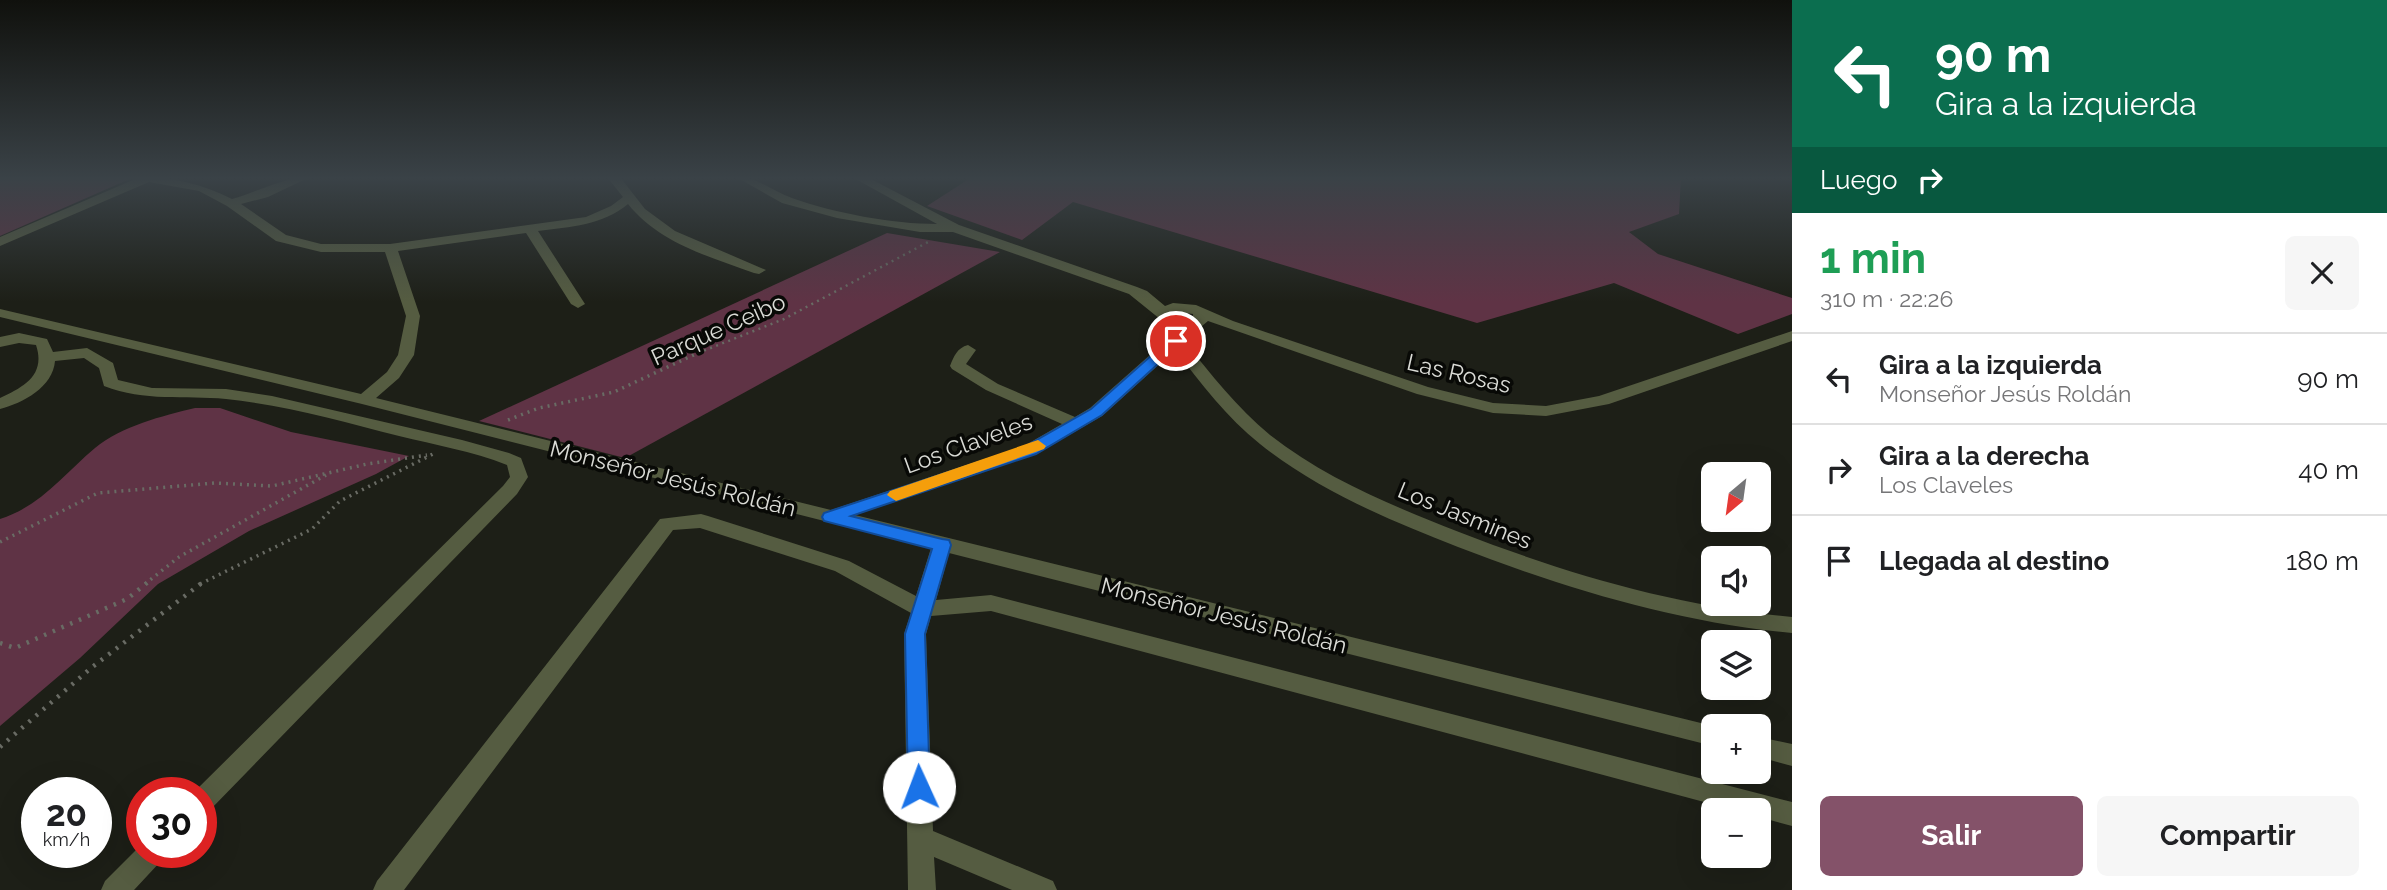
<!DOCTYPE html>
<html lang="es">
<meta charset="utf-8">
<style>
body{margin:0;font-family:Raleway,sans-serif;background:#f6f6f6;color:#202124;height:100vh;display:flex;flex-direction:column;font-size:26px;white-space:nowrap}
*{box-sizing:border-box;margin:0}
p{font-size:23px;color:#757577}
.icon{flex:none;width:38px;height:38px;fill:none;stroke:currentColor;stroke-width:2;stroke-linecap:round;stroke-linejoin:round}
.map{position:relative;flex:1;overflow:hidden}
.side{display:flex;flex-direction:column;background:#fff;width:595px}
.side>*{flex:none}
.guide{background:#0b6e4f;color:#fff;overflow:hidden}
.needle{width:46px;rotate:209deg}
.tools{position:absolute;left:1701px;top:462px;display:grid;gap:14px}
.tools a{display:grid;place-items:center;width:70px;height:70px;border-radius:10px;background:#fff;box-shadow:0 7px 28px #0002;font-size:35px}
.speed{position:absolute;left:21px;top:777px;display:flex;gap:14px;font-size:35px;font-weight:700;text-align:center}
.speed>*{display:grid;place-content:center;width:91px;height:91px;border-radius:50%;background:#fff;box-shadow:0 7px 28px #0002;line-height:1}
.speed small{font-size:18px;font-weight:400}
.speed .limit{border:10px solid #d22;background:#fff;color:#111}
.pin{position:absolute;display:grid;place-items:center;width:60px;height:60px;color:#fff;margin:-30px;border:4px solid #fff;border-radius:50%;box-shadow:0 2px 7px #0007}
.me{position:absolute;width:77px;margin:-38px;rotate:358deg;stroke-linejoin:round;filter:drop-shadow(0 0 5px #0008)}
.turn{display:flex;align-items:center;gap:24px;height:147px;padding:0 28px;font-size:32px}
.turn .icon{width:91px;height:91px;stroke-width:2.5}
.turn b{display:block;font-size:49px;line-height:60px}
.then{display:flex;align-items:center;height:66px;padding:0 28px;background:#0003;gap:14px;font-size:26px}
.round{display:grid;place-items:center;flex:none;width:74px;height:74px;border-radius:10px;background:#f6f6f6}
.headline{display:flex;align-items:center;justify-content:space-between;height:119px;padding:0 28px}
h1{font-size:42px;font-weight:700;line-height:52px;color:#1e9e55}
.action{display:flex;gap:14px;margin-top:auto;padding:14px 28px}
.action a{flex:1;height:80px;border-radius:10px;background:#845269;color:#fff;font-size:28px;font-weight:700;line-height:80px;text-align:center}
.action a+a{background:#f6f6f6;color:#202124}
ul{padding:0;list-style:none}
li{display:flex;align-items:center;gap:21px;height:91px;padding:0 28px;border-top:2px solid #e0e0e0}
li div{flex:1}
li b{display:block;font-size:26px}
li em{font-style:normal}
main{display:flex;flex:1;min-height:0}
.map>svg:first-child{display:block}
.green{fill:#5f3345}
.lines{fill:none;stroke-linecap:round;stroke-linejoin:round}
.path-far2{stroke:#696b64;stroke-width:2.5;stroke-dasharray:2 4.5;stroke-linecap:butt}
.path-far1{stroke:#696b64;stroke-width:3.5;stroke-dasharray:2 5;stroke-linecap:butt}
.path{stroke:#696b64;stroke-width:4.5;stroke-dasharray:2.5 7;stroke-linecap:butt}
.minor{fill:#555c41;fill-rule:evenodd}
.route{fill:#1a73e8;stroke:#114b97;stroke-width:2}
.slow{fill:#f59e0b}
.labels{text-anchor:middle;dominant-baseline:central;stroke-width:7;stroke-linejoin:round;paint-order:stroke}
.street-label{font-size:23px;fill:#dadbd6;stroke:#080906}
</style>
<main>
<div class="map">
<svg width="1792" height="890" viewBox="0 0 1792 890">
<rect width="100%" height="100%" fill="#1d1f17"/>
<!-- green -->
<g class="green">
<polygon points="0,177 134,177 0,236"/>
<polygon points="972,177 1681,177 1679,214 1629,232 1658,254 1792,298 1792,314 1738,334 1614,283 1477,323 1073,202 1022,240 927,206"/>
<polygon points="887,233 1000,252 625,458 479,421"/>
<path d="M195,408H220L291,432L409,456L376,474L249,531L158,584L80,658L0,726V519C41,506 64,474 95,448C122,426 162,416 195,408Z"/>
</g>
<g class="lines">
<!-- path-far2 -->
<polyline class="path-far2" points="698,353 784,319 930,241"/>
<!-- path-far1 -->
<g class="path-far1">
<polyline points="508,420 539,408 614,392 702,351"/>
<polyline points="0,542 98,493 215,483 272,486 367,464 427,455"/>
<polyline points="145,584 179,557 326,475"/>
<polyline points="200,584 312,529 340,501 433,454"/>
</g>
<!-- path -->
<g class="path">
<polyline points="0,643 15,648 127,599 148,582"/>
<polyline points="0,747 91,668 203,582"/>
</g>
<!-- minor -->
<g class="minor">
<path d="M140,177C174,177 202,184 232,199C258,192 283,177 310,177L268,197L241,204L286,235L321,244H390L586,217L611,206L623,197L607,177H620L645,209L675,231L766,270L759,274L754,273C710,257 659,243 628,204C603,225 570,227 538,231L585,304L578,308L571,304L526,233L398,251L420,316L414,355L399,378L376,398L831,510L1024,446L1062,424L986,390L952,369L950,366C954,356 957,348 968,345L976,350L966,364L998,384L1075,417L1090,408L1168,339L1160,319L1129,294L953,232H920L837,218L782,203L736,177C758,177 772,191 792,198C834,213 893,224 937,224L852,177H867L959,225L1137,287L1147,291L1165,306L1173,303L1196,305L1233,321L1428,387L1493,403L1546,406L1599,396L1792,331V341L1609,404L1546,416L1493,413L1417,394L1208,321L1184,341C1211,374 1237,408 1270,435C1326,479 1393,506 1459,532C1567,574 1676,606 1792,617V633C1676,622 1567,589 1458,547C1389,520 1319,491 1260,444C1227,418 1201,383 1175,350L1102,416L1036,454L855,515L1713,726V746L949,553L936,600L991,595L1792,802V826L1759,817V810H1734L991,611L931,616L926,634L933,831L1053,881L1057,890H1012L934,857L936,890H908L904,634L911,613L835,571L700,528L673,530L404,890H373L377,881L660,519L701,514L708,516L849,561L916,596L931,548L362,404L0,317V309L361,394L387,372L398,355L406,316L385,252H321L276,241L227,206L199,191L149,182L0,246V237ZM1176,312L1193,314V320L1180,329L1172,315Z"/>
<path d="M19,333L47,339L53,352L87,348L113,363L118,380L152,388L226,389L272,396L462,440L509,453L521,458L528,477L517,494L210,810L201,813V793H193L503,486L510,477L507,465C472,451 435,445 399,436C342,421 284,405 226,399C184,395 145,402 104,386L99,368L84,358L55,361C53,387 23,403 0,409V398C24,387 46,375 36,345L19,343L0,347V337Z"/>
<polygon points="1759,737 1792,744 1792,766 1759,757"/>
<polygon points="142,844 142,852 165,852 161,861 134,890 101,890 105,881"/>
</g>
</g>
<!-- sky -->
<linearGradient id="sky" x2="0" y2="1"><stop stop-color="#10110d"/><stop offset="0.59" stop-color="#3a4247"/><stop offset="1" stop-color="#3a4247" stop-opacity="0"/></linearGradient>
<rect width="1792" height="302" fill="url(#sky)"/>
<!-- route -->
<polygon class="route" points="1176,336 1181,338 1181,343 1102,415 1036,454 851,516 942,539 949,540 951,545 925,634 930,787 927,794 919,797 911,794 908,787 905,634 932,549 824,521 822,517 824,513 1024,447 1091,409 1171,338"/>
<!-- slow -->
<polygon class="slow" points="1038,440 1046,446 1044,449 902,499 896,501 887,495 890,491"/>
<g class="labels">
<!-- street labels -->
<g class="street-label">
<text transform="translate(718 329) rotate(-24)">Parque Ceibo</text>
<text transform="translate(1459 373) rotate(13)">Las Rosas</text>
<text transform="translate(968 443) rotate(-20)">Los Claveles</text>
<text transform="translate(673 478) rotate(14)">Monseñor Jesús Roldán</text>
<text transform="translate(1465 515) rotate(22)">Los Jasmines</text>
<text transform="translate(1224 615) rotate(14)">Monseñor Jesús Roldán</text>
</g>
</g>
</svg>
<div class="tools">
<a><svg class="needle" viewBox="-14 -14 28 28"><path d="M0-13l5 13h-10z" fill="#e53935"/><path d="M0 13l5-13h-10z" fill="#757577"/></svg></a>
<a><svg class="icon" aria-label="sound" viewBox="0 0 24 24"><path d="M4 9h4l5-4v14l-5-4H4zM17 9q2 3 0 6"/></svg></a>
<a><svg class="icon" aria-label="layers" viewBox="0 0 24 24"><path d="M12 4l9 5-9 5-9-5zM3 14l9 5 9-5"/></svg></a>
<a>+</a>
<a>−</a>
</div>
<div class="speed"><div>20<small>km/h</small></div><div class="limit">30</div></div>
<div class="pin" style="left:1176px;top:341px;background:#d93025"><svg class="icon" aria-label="arrive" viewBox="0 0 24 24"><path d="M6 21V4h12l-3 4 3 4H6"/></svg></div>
<svg class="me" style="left:919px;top:787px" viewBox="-20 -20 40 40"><circle r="19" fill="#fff"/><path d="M0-13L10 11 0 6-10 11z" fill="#1a73e8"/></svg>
</div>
<section class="side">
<div class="guide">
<div class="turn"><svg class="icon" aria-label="left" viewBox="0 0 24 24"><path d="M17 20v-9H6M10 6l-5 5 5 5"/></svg><div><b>90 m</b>Gira a la izquierda</div></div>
<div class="then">Luego<svg class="icon" aria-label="right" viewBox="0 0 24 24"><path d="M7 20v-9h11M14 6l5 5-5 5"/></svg></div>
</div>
<div class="headline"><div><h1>1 min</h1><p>310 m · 22:26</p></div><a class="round"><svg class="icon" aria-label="close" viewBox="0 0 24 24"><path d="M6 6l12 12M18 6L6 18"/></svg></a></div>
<ul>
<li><svg class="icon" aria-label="left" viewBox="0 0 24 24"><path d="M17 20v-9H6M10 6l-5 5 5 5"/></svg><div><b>Gira a la izquierda</b><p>Monseñor Jesús Roldán</p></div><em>90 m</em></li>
<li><svg class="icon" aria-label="right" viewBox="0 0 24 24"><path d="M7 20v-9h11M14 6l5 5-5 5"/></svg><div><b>Gira a la derecha</b><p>Los Claveles</p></div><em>40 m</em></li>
<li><svg class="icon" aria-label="arrive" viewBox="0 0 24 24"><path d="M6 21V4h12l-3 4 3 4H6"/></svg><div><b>Llegada al destino</b></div><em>180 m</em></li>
</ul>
<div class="action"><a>Salir</a><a>Compartir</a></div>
</section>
</main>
